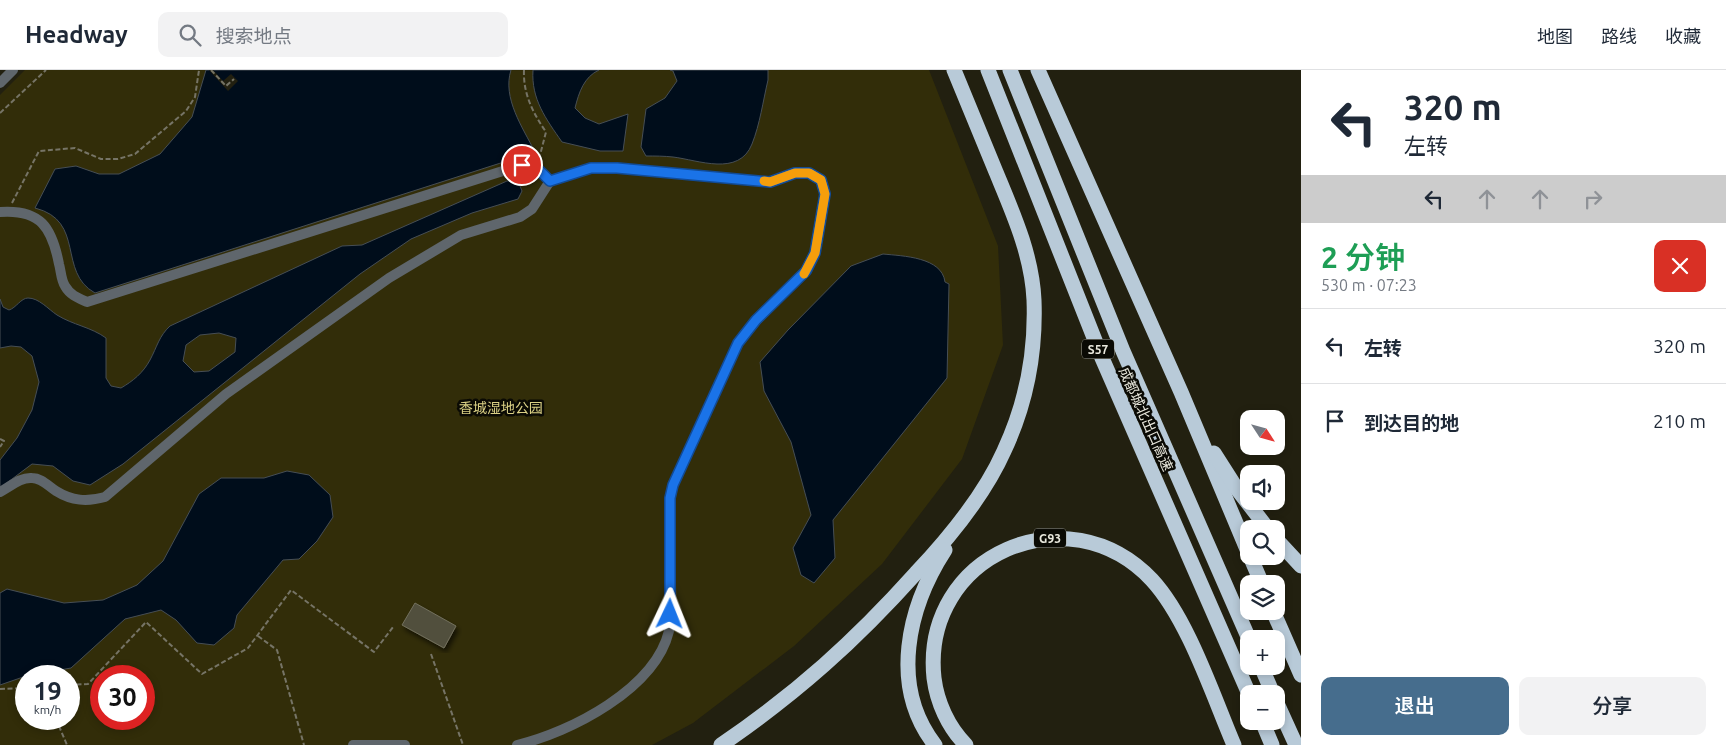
<!DOCTYPE html>
<html lang="zh">
<meta charset="utf-8">
<style>
body{margin:0;font-family:Ubuntu,"Noto Sans SC",sans-serif;background:#f2f2f3;color:#1f2937;height:100vh;display:flex;flex-direction:column;font-size:19px;white-space:nowrap}
*{box-sizing:border-box;margin:0}
p{font-size:16px;color:#747a83}
.icon{flex:none;width:28px;height:28px;fill:none;stroke:currentColor;stroke-width:2;stroke-linecap:round;stroke-linejoin:round}
.map{position:relative;flex:1;overflow:hidden}
.side{display:flex;flex-direction:column;background:#fff;width:425px}
.side>*{flex:none}
.banner{background:#fff;color:#1f2937;overflow:hidden}
.needle{width:32px;rotate:126deg}
.tools{position:absolute;left:1240px;top:340px;display:grid;gap:10px}
.tools a{display:grid;place-items:center;width:45px;height:45px;border-radius:10px;background:#fff;box-shadow:0 2px 8px #0003;font-size:25px}
.speed{position:absolute;left:15px;top:595px;display:flex;gap:10px;font-size:25px;font-weight:700;text-align:center}
.speed>*{display:grid;place-content:center;width:65px;height:65px;border-radius:50%;background:#fff;box-shadow:0 2px 8px #0003;line-height:1}
.speed small{font-size:12px;font-weight:400}
.speed .limit{border:8px solid #d22;background:#fff;color:#111}
.pin{position:absolute;display:grid;place-items:center;width:42px;height:42px;color:#fff;margin:-21px;border:2px solid #fff;border-radius:50%;box-shadow:0 1px 5px #0007}
.me{position:absolute;width:55px;margin:-28px;rotate:2deg;stroke-linejoin:round;filter:drop-shadow(0 0 4px #0008)}
.turn{display:flex;align-items:center;gap:18px;height:105px;padding:0 20px;font-size:22px}
.turn .icon{width:65px;height:65px;stroke-width:2.5}
.turn b{display:block;font-size:35px;line-height:42px}
.lanes{display:flex;align-items:center;height:48px;padding:0 20px;background:#0003;justify-content:center;gap:25px;direction:ltr}
.lanes .off{opacity:.35}
.round{display:grid;place-items:center;flex:none;width:52px;height:52px;border-radius:10px;background:#f2f2f3}
.headline{display:flex;align-items:center;justify-content:space-between;height:85px;padding:0 20px}
h1{font-size:30px;font-weight:600;line-height:38px;color:#1e9e55}
.cta{display:flex;gap:10px;margin-top:auto;padding:10px 20px}
.cta a{flex:1;height:58px;border-radius:10px;background:#466d8d;color:#fff;font-size:20px;font-weight:600;line-height:58px;text-align:center}
.cta a+a{background:#f2f2f3;color:#1f2937}
ul{padding:0;list-style:none}
li{display:flex;align-items:center;gap:15px;height:75px;padding:0 20px;border-top:1px solid #e0e1e3}
li div{flex:1}
li b{display:block;font-size:19px}
li em{font-style:normal}
header{display:flex;align-items:center;gap:30px;box-sizing:border-box;height:70px;padding:0 25px;background:#fff;border-bottom:1px solid #e0e1e3}
header strong{font-size:24px}
nav{display:flex;gap:28px;margin-inline-start:auto;font-size:18px}
.search{width:350px;height:45px;background:#f2f2f3;display:flex;align-items:center;gap:12px;box-sizing:border-box;padding:0 18px;border-radius:10px;color:#747a83;font-size:19px}
main{display:flex;flex:1;min-height:0}
.map>svg:first-child{display:block}
.green{fill:#322d09;fill-rule:evenodd}
.water{fill:#000d1b;stroke:#464e55;fill-rule:evenodd}
.pier{fill:#222010}
.building{fill:#514f3e;stroke:#72705d;filter:url(#shadow)}
.lines{fill:none;stroke-linecap:round;stroke-linejoin:round}
.path{stroke:#767466;stroke-width:2;stroke-dasharray:5 2.5;stroke-linecap:butt}
.minor{stroke:#5f666c;stroke-width:10}
.highway{stroke:#b8cad8;stroke-width:15}
.route-casing{stroke:#114b97;stroke-width:12}
.route{stroke:#1a73e8;stroke-width:9}
.slow{stroke:#f59e0b;stroke-width:9}
.labels{text-anchor:middle;dominant-baseline:central;stroke-width:5;stroke-linejoin:round;paint-order:stroke}
.shield{fill:#0a0a04;stroke:#a5a59b;stroke-width:1}
.shield-label{font-size:12px;font-weight:bold;fill:#e8e7dc}
.park-label{font-size:14px;fill:#dad085;stroke:#0a0a04}
.street-label{font-size:14px;fill:#e8e7dc;stroke:#0a0a04}
</style>
<header>
<strong>Headway</strong>
<div class="search"><svg class="icon" aria-label="search" viewBox="0 0 24 24"><circle cx="10" cy="10" r="6"/><path d="M15 15l6 6"/></svg>搜索地点</div>
<nav><a>地图</a><a>路线</a><a>收藏</a></nav>
</header>
<main>
<div class="map">
<svg width="1301" height="675" viewBox="0 0 1301 675">
<defs>
<filter id="shadow"><feDropShadow dx="2.5" dy="4" stdDeviation="2.5" flood-color="#0009"/></filter>
</defs>
<rect width="100%" height="100%" fill="#222010"/>
<!-- green -->
<path class="green" d="M25,0H929L998,176L1003,275L962,389L882,494L794,576L693,653L652,675H0V25ZM26,606H69V649H26ZM101,606H144V649H101Z"/>
<!-- water -->
<g class="water">
<path d="M206,0H511C502,28 523,58 535,82L95,223C57,202 86,151 35,138L55,99L76,96L99,104H119L160,84L192,47Z"/>
<path d="M533,0H599C584,7 579,22 575,38L585,48L599,54L628,44L623,81H600L562,72C546,49 531,29 533,0Z"/>
<path d="M670,0H768V10C763,31 760,54 752,74C739,107 698,90 673,87C664,86 655,86 646,86L641,77L646,39L665,28L677,11L673,1Z"/>
<path d="M507,111H518L522,121L518,129L472,143L411,169L360,204L123,394L90,415L73,411L53,396L32,394L0,418V390L17,368L32,340L39,312L32,286L21,277L11,276L0,278V229L3,237L9,240C16,238 21,228 28,228C39,228 48,239 57,245C73,255 91,257 106,268V308L111,316L121,318C133,311 143,303 150,290C157,277 159,266 170,256L342,176L362,175ZM219,263L236,268L235,282L209,301L194,302L183,291L186,275L200,265Z"/>
<path d="M883,184C903,186 942,187 945,212L949,214L947,308L833,450L835,488L814,513L801,505L793,478L811,445L791,372L764,321L760,292L788,260L851,196Z"/>
<polygon points="287,401 309,405 330,425 333,447 317,471 299,489 283,490 237,545 234,558 214,575 197,573 176,550 161,540 125,549 71,598 26,606 0,615 0,523 7,519 64,533 103,530 137,515 163,491 199,424 221,408 264,408"/>
</g>
<!-- pier -->
<polygon class="pier" points="209,0 213,0 223,11 231,4 238,11 228,21"/>
<!-- building -->
<polygon class="building" points="415,533 456,556 444,578 402,555"/>
<g class="lines">
<!-- path -->
<g class="path">
<polyline points="211,0 226,16 234,9"/>
<path d="M524,0C523,24 533,43 546,62L539,89"/>
<polyline points="0,43 46,0"/>
<polyline points="12,133 39,81 75,78 101,89 118,89 135,84 186,41 195,27 199,0"/>
<polyline points="0,369 4,371 0,377"/>
<polyline points="258,566 277,580 304,675"/>
<polyline points="431,584 463,675"/>
<polyline points="69,615 88,614 146,552 202,604 248,578 291,520 374,582 393,557"/>
<polyline points="0,619 26,618"/>
<polyline points="56,649 67,675"/>
</g>
<!-- minor -->
<g class="minor">
<polyline points="0,13 13,0"/>
<path d="M0,142C41,139 52,158 59,194C61,201 61,210 65,216C70,225 78,228 87,232L522,95L537,99L550,111L591,98H617L770,112L795,103H809L821,110L825,124L815,183L806,201L756,251L738,273L673,415L670,428C670,456 671,484 671,512C671,527 673,546 669,561C655,619 571,662 517,675"/>
<path d="M0,422C10,417 20,407 32,408C42,408 48,416 56,421C72,431 87,432 105,427L226,324L389,208L461,165L520,147L532,139L550,111"/>
<polyline points="353,675 405,675"/>
</g>
<!-- highway -->
<g class="highway">
<polyline points="988,0 1102,288 1249,624"/>
<polyline points="1010,0 1123,281 1249,569"/>
<polyline points="1038,0 1181,322 1249,484"/>
<polyline points="1214,383 1237,419 1268,459"/>
<polyline points="1276,469 1301,496"/>
<polyline points="1250,486 1262,514"/>
<polyline points="1273,541 1301,605"/>
<polyline points="1261,596 1273,624"/>
<polyline points="1276,631 1296,675"/>
<polyline points="1262,651 1272,675"/>
<path d="M721,675C797,623 855,571 916,503C950,467 984,426 1004,381C1026,334 1036,283 1034,230C1032,185 1013,143 996,102C982,68 968,34 954,0"/>
<path d="M935,675C889,616 908,537 945,480"/>
<path d="M966,675C948,657 937,632 934,608C921,485 1068,421 1152,510C1188,549 1213,626 1234,675"/>
</g>
</g>
<g class="lines">
<defs>
<polyline id="route" points="522,95 537,98 550,111 591,98 617,98 770,112 795,103 809,103 821,110 825,124 815,183 806,201 756,250 738,273 673,415 670,428 670,544"/>
</defs>
<!-- route casing -->
<use href="#route" class="route-casing"/>
<!-- route -->
<use href="#route" class="route"/>
<!-- slow -->
<polyline class="slow" points="764,111 770,112 795,103 809,103 821,110 825,124 815,183 804,204"/>
</g>
<g class="labels">
<!-- shield labels -->
<g class="shield">
<rect x="1082" y="269.5" width="32" height="19" rx="4"/>
<rect x="1034" y="458.5" width="32" height="19" rx="4"/>
</g>
<g class="shield-label">
<text x="1098" y="279">S57</text>
<text x="1050" y="468">G93</text>
</g>
<!-- park labels -->
<g class="park-label">
<text x="501" y="338">香城湿地公园</text>
</g>
<!-- street labels -->
<g class="street-label">
<text transform="translate(1146 349) rotate(66)">成都城北出口高速</text>
</g>
</g>
</svg>
<div class="tools">
<a><svg class="needle" viewBox="-14 -14 28 28"><path d="M0-13l5 13h-10z" fill="#e53935"/><path d="M0 13l5-13h-10z" fill="#747a83"/></svg></a>
<a><svg class="icon" aria-label="sound" viewBox="0 0 24 24"><path d="M4 9h4l5-4v14l-5-4H4zM17 9q2 3 0 6"/></svg></a>
<a><svg class="icon" aria-label="search" viewBox="0 0 24 24"><circle cx="10" cy="10" r="6"/><path d="M15 15l6 6"/></svg></a>
<a><svg class="icon" aria-label="layers" viewBox="0 0 24 24"><path d="M12 4l9 5-9 5-9-5zM3 14l9 5 9-5"/></svg></a>
<a>+</a>
<a>−</a>
</div>
<div class="speed"><div>19<small>km/h</small></div><div class="limit">30</div></div>
<div class="pin" style="left:522px;top:95px;background:#d93025"><svg class="icon" aria-label="arrive" viewBox="0 0 24 24"><path d="M6 21V4h12l-3 4 3 4H6"/></svg></div>
<svg class="me" style="left:670px;top:544px" viewBox="-20 -20 40 40"><path d="M0-17L14 15 0 8-14 15z" fill="#1a73e8" stroke="#fff" stroke-width="4"/></svg>
</div>
<section class="side">
<div class="banner">
<div class="turn"><svg class="icon" aria-label="left" viewBox="0 0 24 24"><path d="M17 20v-9H6M10 6l-5 5 5 5"/></svg><div><b>320 m</b>左转</div></div>
<div class="lanes"><svg class="icon" aria-label="left" viewBox="0 0 24 24"><path d="M17 20v-9H6M10 6l-5 5 5 5"/></svg><svg class="icon off" aria-label="ahead" viewBox="0 0 24 24"><path d="M12 20V5M6 11l6-6 6 6"/></svg><svg class="icon off" aria-label="ahead" viewBox="0 0 24 24"><path d="M12 20V5M6 11l6-6 6 6"/></svg><svg class="icon off" aria-label="right" viewBox="0 0 24 24"><path d="M7 20v-9h11M14 6l5 5-5 5"/></svg></div>
</div>
<div class="headline"><div><h1>2 分钟</h1><p>530 m · 07:23</p></div><a class="round" style="background:#d93025;color:#fff"><svg class="icon" aria-label="close" viewBox="0 0 24 24"><path d="M6 6l12 12M18 6L6 18"/></svg></a></div>
<ul>
<li><svg class="icon" aria-label="left" viewBox="0 0 24 24"><path d="M17 20v-9H6M10 6l-5 5 5 5"/></svg><div><b>左转</b></div><em>320 m</em></li>
<li><svg class="icon" aria-label="arrive" viewBox="0 0 24 24"><path d="M6 21V4h12l-3 4 3 4H6"/></svg><div><b>到达目的地</b></div><em>210 m</em></li>
</ul>
<div class="cta"><a>退出</a><a>分享</a></div>
</section>
</main>
